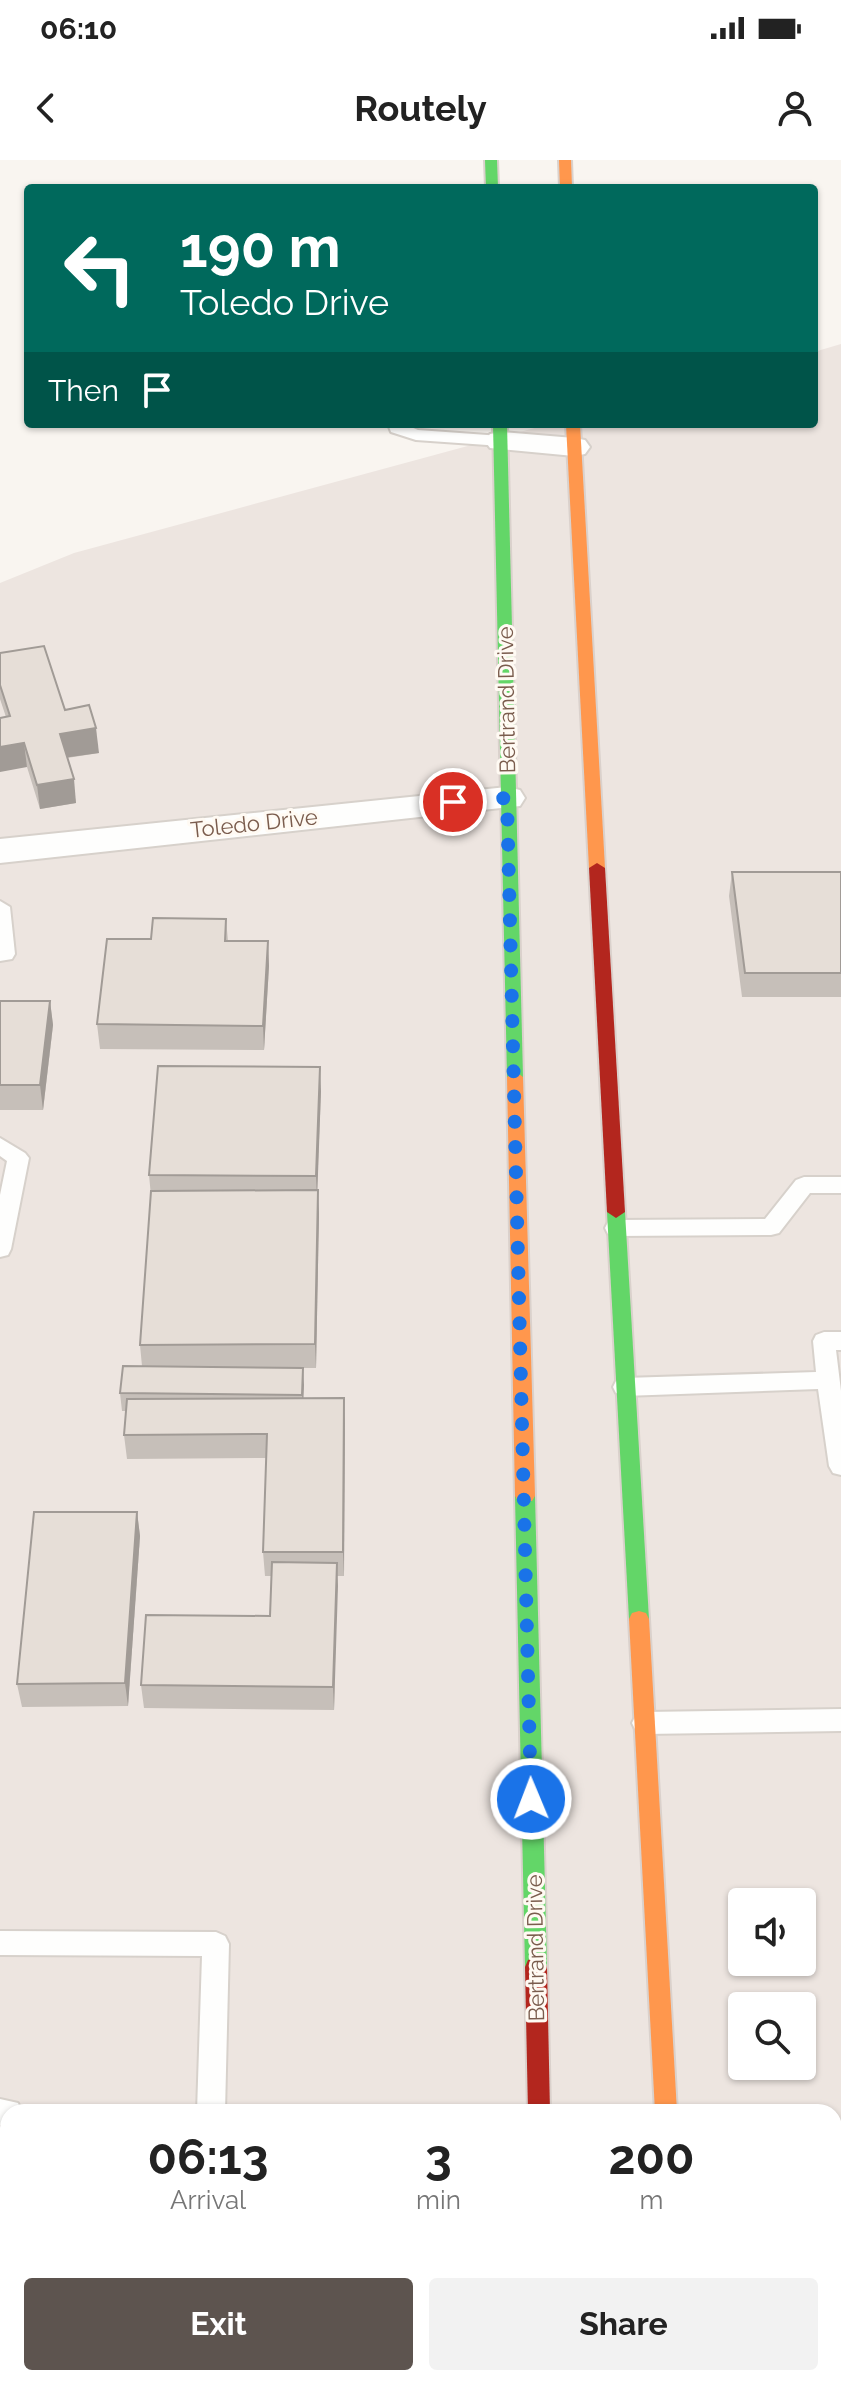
<!DOCTYPE html>
<style>
body{margin:0;font-family:Raleway,sans-serif;background:#f2f2f2;color:#222;height:100vh;display:flex;flex-direction:column;font-size:30px;white-space:nowrap}
*{box-sizing:border-box;margin:0}
p{font-size:26px;color:#767676}
.icon{flex:none;width:44px;height:44px;fill:none;stroke:currentColor;stroke-width:2;stroke-linecap:round;stroke-linejoin:round}
.map{position:relative;flex:1;overflow:hidden}
.details{position:absolute;left:0px;top:1944px;width:842px;height:282px;display:flex;flex-direction:column;background:#fff;border-radius:24px 24px 0 0;box-shadow:0 2px 6px #0004}
.details>*{flex:none}
.hud{position:absolute;left:24px;top:24px;width:794px;height:244px;border-radius:8px;box-shadow:0 2px 6px #0004;background:#00695c;color:#fff;overflow:hidden}
.fabs{position:absolute;left:728px;top:1728px;display:grid;gap:16px}
.fabs a{display:grid;place-items:center;width:88px;height:88px;border-radius:8px;background:#fff;box-shadow:0 2px 6px #0004;font-size:40px}
.pin{position:absolute;display:grid;place-items:center;width:68px;height:68px;color:#fff;margin:-34px;border:4px solid #fff;border-radius:50%;box-shadow:0 2px 8px #0007}
.me{position:absolute;width:88px;margin:-44px;rotate:359deg;stroke-linejoin:round;filter:drop-shadow(0 0 6px #0008)}
.turn{display:flex;align-items:center;gap:28px;height:168px;padding:0 24px;font-size:36px}
.turn .icon{width:104px;height:104px;stroke-width:2.5}
.turn b{display:block;font-size:56px;line-height:68px}
.then{display:flex;align-items:center;height:76px;padding:0 24px;background:#0003;gap:16px;font-size:30px}
.eta{display:flex;justify-content:space-evenly;align-items:center;height:136px;text-align:center}
.eta b{font-size:48px;font-weight:700;line-height:56px}
.button{display:flex;gap:16px;margin-top:auto;padding:16px 24px}
.button a{flex:1;height:92px;border-radius:8px;background:#5d544f;color:#fff;font-size:32px;font-weight:700;line-height:92px;text-align:center}
.button a+a{background:#f2f2f2;color:#222}
.status{display:flex;justify-content:space-between;align-items:center;height:56px;padding:0 40px;background:#fff;direction:ltr}
.status svg{height:22px;fill:currentColor}
header{display:flex;justify-content:space-between;align-items:center;height:104px;padding:0 24px;background:#fff;font-size:36px;font-weight:700}
.map>svg:first-child{display:block}
.industrial{fill:#ede5e0;fill-rule:evenodd}
.lines{fill:none;stroke-linecap:round;stroke-linejoin:round}
.lane-casing{stroke:#d7d1cb;stroke-width:4}
.street-casing{stroke:#d7d1cb;stroke-width:4}
.fast-casing{stroke:#dad1cc;stroke-width:4}
.slow-casing{stroke:#dad1cc;stroke-width:4}
.jam-casing{stroke:#dad1cc;stroke-width:4}
.lane{fill:#fefefd;fill-rule:evenodd}
.street{fill:#fefefd;fill-rule:evenodd}
.fast{fill:#63d668;fill-rule:evenodd}
.slow{fill:#ff974d;fill-rule:evenodd}
.jam{fill:#b3261e;fill-rule:evenodd}
.wall{fill:#c6bfb9}
.shaded-wall{fill:#a19b96}
.building{fill:#e6ded7;stroke:#a19b96;stroke-width:2}
.route{stroke:#1a73e8;stroke-width:14;stroke-dasharray:0 25.2}
.labels{text-anchor:middle;dominant-baseline:central;stroke-width:6;stroke-linejoin:round;paint-order:stroke}
.street-label{font-size:22px;fill:#7a5c4d;stroke:#fffaf3}
</style>
<div class="status"><b>06:10</b><svg viewBox="0 0 49 12"><path d="M0 12V9h3v3zM5 12V6h3v6zM10 12V3h3v9zM15 12V0h3v12zM26 1h20v11H26zM47 4h2v5h-2z"/></svg></div>
<header><svg class="icon" aria-label="back" viewBox="0 0 24 24"><path d="M15 5l-7 7 7 7"/></svg>Routely<svg class="icon" aria-label="person" viewBox="0 0 24 24"><circle cx="12" cy="8" r="4"/><path d="M4 21q1-7 8-7t8 7"/></svg></header>
<div class="map">
<svg width="841" height="2225" viewBox="0 0 841 2225">
<rect width="100%" height="100%" fill="#f9f5f0"/>
<!-- industrial -->
<path class="industrial" d="M841,184V2225H0V423L74,393L549,264H814V192ZM742,1742H802V1802H742ZM742,1846H802V1906H742ZM8,1952H834V2218H8Z"/>
<g class="lines">
<defs>
<g id="lane">
<polygon points="388,264 404,264 418,270 501,276 509,281 501,286 416,280 391,272"/>
<polygon points="0,741 10,747 15,794 12,799 0,801"/>
<polygon points="0,978 25,993 29,998 11,1089 8,1095 0,1097 0,1035 7,1001 0,996"/>
<polygon points="804,1017 841,1017 841,1033 810,1033 779,1073 771,1075 616,1076 608,1074 605,1068 608,1062 616,1060 765,1059 796,1020"/>
<polygon points="824,1172 841,1172 841,1190 836,1190 841,1231 841,1315 833,1313 829,1306 818,1229 624,1236 616,1233 613,1227 616,1221 624,1218 816,1212 813,1181 816,1175"/>
<polygon points="841,1549 841,1571 645,1574 636,1571 632,1563 636,1555 645,1552"/>
<polygon points="0,1771 216,1772 225,1776 229,1784 225,1952 197,1952 202,1796 0,1795"/>
<polygon points="0,1939 18,1943 22,1952 8,1952 8,1965 0,1965"/>
<polygon points="174,2218 204,2218 203,2225 173,2225"/>
</g>
<g id="street">
<polygon points="501,272 574,278 585,280 590,287 585,294 574,296 490,288 485,281 490,274"/>
<polygon points="507,627 520,630 525,638 520,646 0,703 0,679"/>
</g>
<g id="fast">
<polygon points="485,0 497,0 498,28 486,28"/>
<polygon points="493,264 507,264 523,917 515,923 507,917"/>
<polygon points="616,1046 625,1052 649,1459 646,1465 639,1467 632,1465 629,1459 607,1052"/>
<polygon points="525,1328 532,1331 535,1336 547,1807 544,1814 536,1817 528,1814 525,1807 515,1336 518,1331"/>
<rect x="533" y="2218" width="24" height="7"/>
</g>
<g id="slow">
<polygon points="559,0 571,0 572,28 560,28"/>
<polygon points="566,264 580,264 605,708 597,713 589,708"/>
<polygon points="515,911 523,917 535,1336 532,1341 518,1341 515,1336 507,917"/>
<polygon points="639,1451 646,1453 649,1459 677,1952 655,1952 629,1459 632,1453"/>
</g>
<g id="jam">
<polygon points="597,703 605,708 625,1052 616,1058 607,1052 589,708"/>
<polygon points="536,1797 544,1800 547,1807 550,1952 528,1952 525,1807 528,1800"/>
<polygon points="668,2218 692,2218 693,2225 669,2225"/>
</g>
</defs>
<!-- lane casing -->
<use href="#lane" class="lane-casing"/>
<!-- street casing -->
<use href="#street" class="street-casing"/>
<!-- fast casing -->
<use href="#fast" class="fast-casing"/>
<!-- slow casing -->
<use href="#slow" class="slow-casing"/>
<!-- jam casing -->
<use href="#jam" class="jam-casing"/>
<!-- lane -->
<use href="#lane" class="lane"/>
<!-- street -->
<use href="#street" class="street"/>
<!-- fast -->
<use href="#fast" class="fast"/>
<!-- slow -->
<use href="#slow" class="slow"/>
<!-- jam -->
<use href="#jam" class="jam"/>
</g>
<!-- wall -->
<g class="wall">
<polygon points="0,493 65,550 99,593 67,598 76,643 40,649 27,607 6,557 0,539"/>
<polygon points="732,712 841,712 841,837 742,837 729,736"/>
<polygon points="226,759 228,781 268,781 269,806 264,890 100,889 97,864"/>
<polygon points="0,841 50,841 53,865 43,950 0,950"/>
<polygon points="321,931 317,1030 319,1054 316,1208 303,1208 303,1238 344,1238 344,1416 337,1416 334,1550 144,1548 141,1525 270,1456 271,1416 265,1416 263,1392 266,1298 127,1299 124,1275 126,1251 122,1251 120,1233 142,1206 140,1185 151,1036 149,1015"/>
<polygon points="137,1352 140,1376 128,1546 22,1547 17,1524"/>
</g>
<!-- shaded-wall -->
<g class="shaded-wall">
<polygon points="96,568 99,593 63,598 60,574"/>
<polygon points="24,583 27,607 0,612 0,587"/>
<polygon points="74,619 76,643 40,649 37,625"/>
<polygon points="268,781 269,806 264,890 263,866"/>
<polygon points="50,841 53,865 43,950 40,925"/>
<polygon points="320,907 321,931 317,1041 316,1016"/>
<polygon points="318,1030 319,1054 316,1208 315,1184"/>
<polygon points="303,1208 304,1225 303,1252 302,1235"/>
<polygon points="344,1238 345,1262 344,1416 343,1392"/>
<polygon points="137,1352 140,1376 128,1546 125,1523"/>
<polygon points="337,1403 338,1426 334,1550 333,1527"/>
</g>
<!-- building -->
<g class="building">
<polygon points="44,486 65,550 89,545 96,568 60,574 74,619 37,625 24,583 0,587 0,558 10,556 0,525 0,493"/>
<polygon points="732,712 841,712 841,813 745,813"/>
<polygon points="153,758 226,759 225,781 268,781 263,866 97,864 107,779 151,779"/>
<polygon points="0,841 50,841 40,925 0,925"/>
<polygon points="158,906 320,907 316,1016 149,1015"/>
<polygon points="318,1030 315,1184 140,1185 151,1031"/>
<polygon points="123,1206 303,1208 302,1235 120,1233"/>
<polygon points="344,1238 343,1392 263,1392 267,1274 124,1275 127,1239"/>
<polygon points="34,1352 137,1352 125,1523 17,1524"/>
<polygon points="272,1402 337,1403 333,1527 141,1525 146,1455 270,1456"/>
</g>
<g class="lines">
<!-- route -->
<polyline class="route" points="453,642 507,638 531,1639"/>
</g>
<g class="labels">
<!-- street labels -->
<g class="street-label">
<text transform="translate(506 540) rotate(-91)">Bertrand Drive</text>
<text transform="translate(254 663) rotate(-6)">Toledo Drive</text>
<text transform="translate(535 1788) rotate(-91)">Bertrand Drive</text>
</g>
</g>
</svg>
<div class="fabs">
<a><svg class="icon" aria-label="sound" viewBox="0 0 24 24"><path d="M4 9h4l5-4v14l-5-4H4zM17 9q2 3 0 6"/></svg></a>
<a><svg class="icon" aria-label="search" viewBox="0 0 24 24"><circle cx="10" cy="10" r="6"/><path d="M15 15l6 6"/></svg></a>
</div>
<div class="pin" style="left:453px;top:642px;background:#d93025"><svg class="icon" aria-label="arrive" viewBox="0 0 24 24"><path d="M6 21V4h12l-3 4 3 4H6"/></svg></div>
<svg class="me" style="left:531px;top:1639px" viewBox="-20 -20 40 40"><circle r="17" fill="#1a73e8" stroke="#fff" stroke-width="3"/><path d="M0-11L8 9 0 5-8 9z" fill="#fff"/></svg>
<div class="hud">
<div class="turn"><svg class="icon" aria-label="left" viewBox="0 0 24 24"><path d="M17 20v-9H6M10 6l-5 5 5 5"/></svg><div><b>190 m</b>Toledo Drive</div></div>
<div class="then">Then<svg class="icon" aria-label="arrive" viewBox="0 0 24 24"><path d="M6 21V4h12l-3 4 3 4H6"/></svg></div>
</div>
<section class="details">
<div class="eta">
<div><b>06:13</b><p>Arrival</p></div>
<div><b>3</b><p>min</p></div>
<div><b>200</b><p>m</p></div>
</div>
<div class="button"><a>Exit</a><a>Share</a></div>
</section>
</div>
